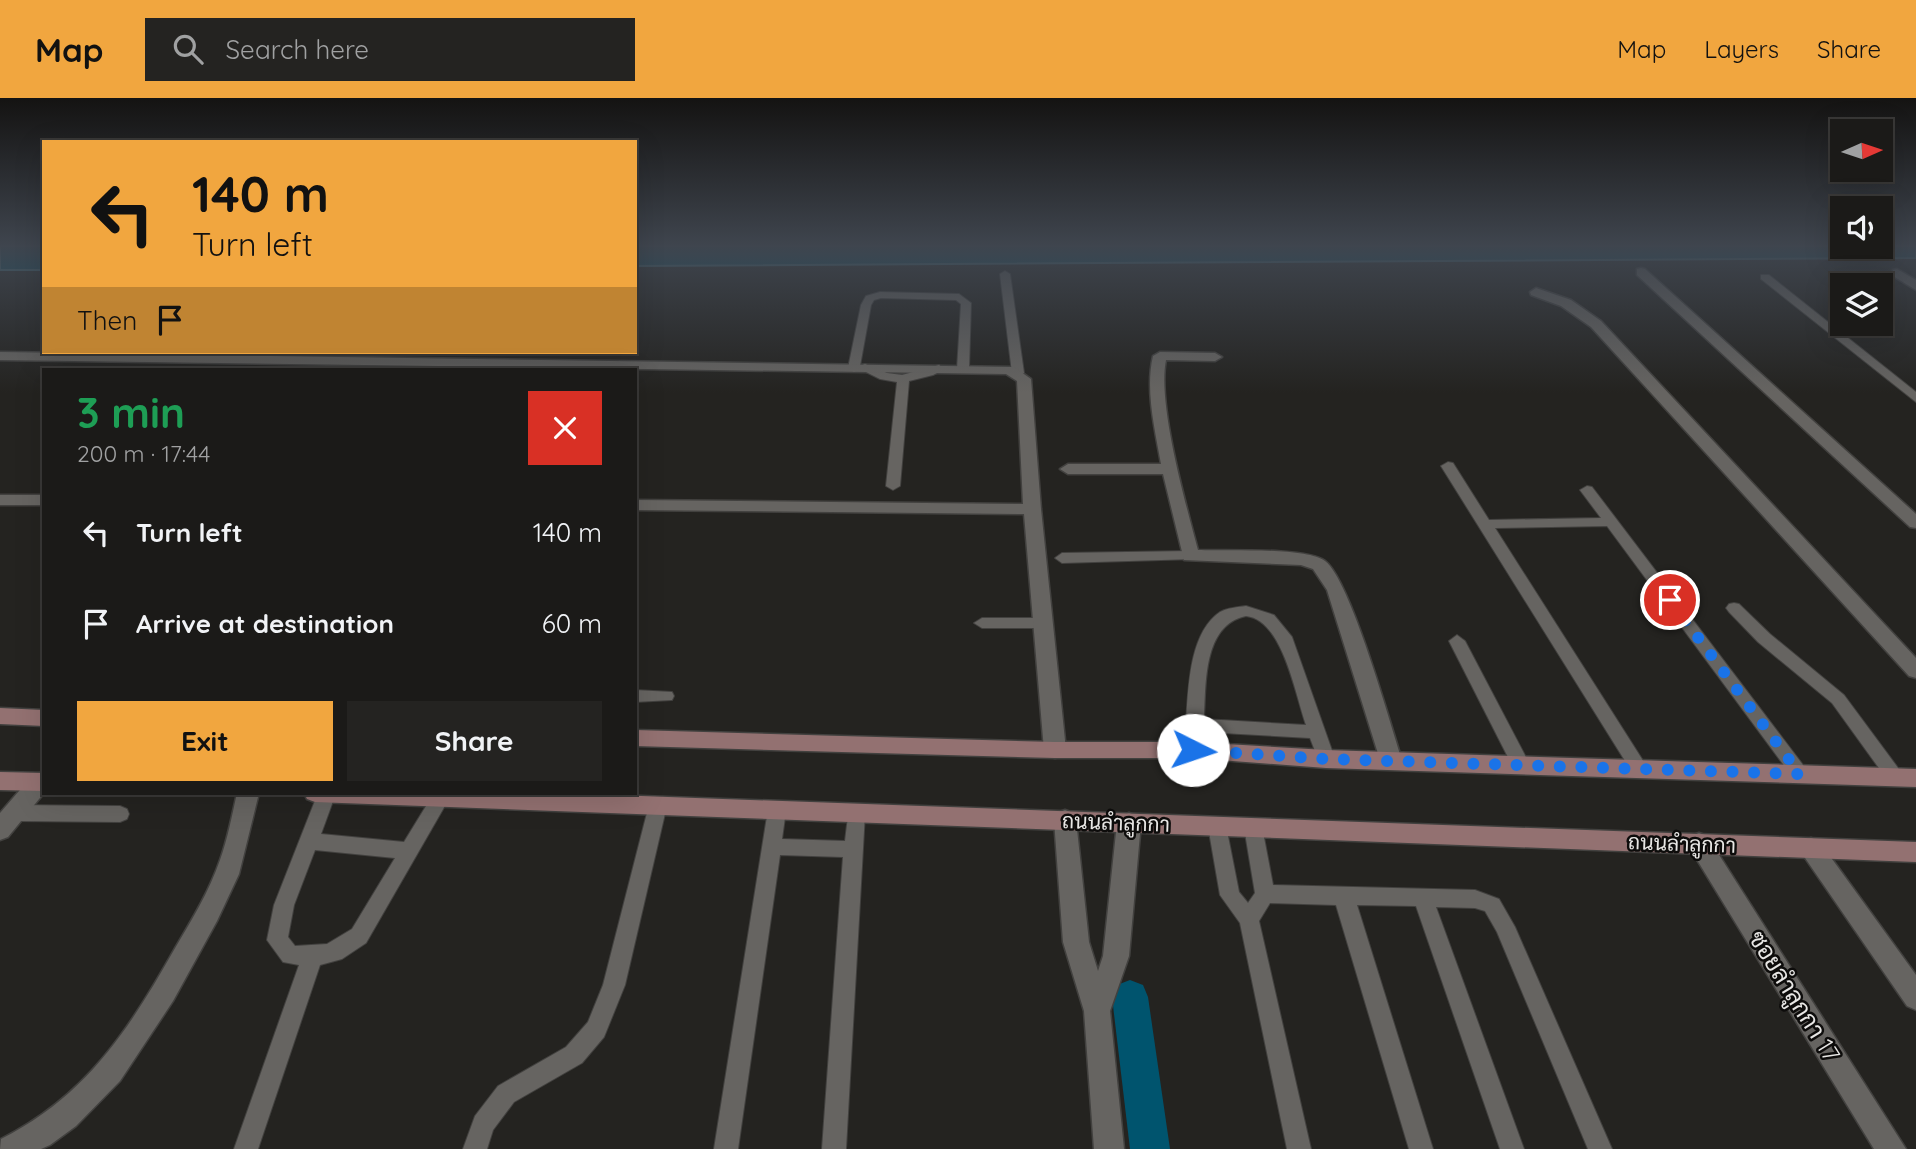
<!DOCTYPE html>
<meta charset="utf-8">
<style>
body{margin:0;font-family:Quicksand,Sarabun,sans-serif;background:#242321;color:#f1f3f6;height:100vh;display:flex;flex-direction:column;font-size:26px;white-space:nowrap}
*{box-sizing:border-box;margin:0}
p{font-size:23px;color:#a0a1a2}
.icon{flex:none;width:38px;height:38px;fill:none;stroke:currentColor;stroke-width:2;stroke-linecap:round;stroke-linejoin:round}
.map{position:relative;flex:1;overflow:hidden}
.panel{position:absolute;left:42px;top:270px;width:595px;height:427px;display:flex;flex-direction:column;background:#1b1a18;border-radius:0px;box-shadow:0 7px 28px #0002,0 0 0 2px #393837}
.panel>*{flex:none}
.hud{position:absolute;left:42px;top:42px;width:595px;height:214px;border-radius:0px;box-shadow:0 7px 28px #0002,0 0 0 2px #393837;background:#f1a63f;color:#111;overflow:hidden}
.needle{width:46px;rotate:87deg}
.fabs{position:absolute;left:1830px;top:21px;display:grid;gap:14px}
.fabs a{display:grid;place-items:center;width:63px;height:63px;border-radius:0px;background:#1b1a18;box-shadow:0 7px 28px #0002,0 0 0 2px #393837;font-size:35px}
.pin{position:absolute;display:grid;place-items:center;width:60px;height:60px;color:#fff;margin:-30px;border:4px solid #fff;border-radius:50%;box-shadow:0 2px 7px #0007}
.me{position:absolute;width:77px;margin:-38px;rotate:94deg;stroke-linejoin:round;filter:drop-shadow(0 0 5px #0008)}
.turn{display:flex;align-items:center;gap:24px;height:147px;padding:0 35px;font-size:32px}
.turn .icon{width:91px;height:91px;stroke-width:2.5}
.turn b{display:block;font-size:49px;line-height:60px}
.then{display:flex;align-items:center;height:66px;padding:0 35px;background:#0003;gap:14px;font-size:26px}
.round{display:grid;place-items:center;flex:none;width:74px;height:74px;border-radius:0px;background:#242321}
.head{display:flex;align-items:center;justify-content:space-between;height:119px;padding:0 35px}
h1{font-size:42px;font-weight:700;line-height:52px;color:#1e9e55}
.button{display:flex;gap:14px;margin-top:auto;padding:14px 35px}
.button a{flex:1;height:80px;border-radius:0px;background:#f1a63f;color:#111;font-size:28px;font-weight:700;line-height:80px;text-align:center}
.button a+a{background:#242321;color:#f1f3f6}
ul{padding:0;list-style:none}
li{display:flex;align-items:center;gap:21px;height:91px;padding:0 35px}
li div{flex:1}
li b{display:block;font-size:26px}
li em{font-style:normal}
header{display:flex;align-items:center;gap:42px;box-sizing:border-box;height:98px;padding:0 35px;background:#f1a63f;color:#111}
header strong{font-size:33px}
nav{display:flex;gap:38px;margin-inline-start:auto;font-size:24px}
.search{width:490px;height:63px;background:#242321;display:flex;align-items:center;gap:18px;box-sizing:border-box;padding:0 24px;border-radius:0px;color:#a0a1a2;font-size:26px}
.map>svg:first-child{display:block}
.water{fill:#00546e;stroke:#468092;stroke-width:2}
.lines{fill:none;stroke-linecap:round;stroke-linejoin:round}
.canal{fill:#00546e;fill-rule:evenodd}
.service-casing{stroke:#42413f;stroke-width:2}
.minor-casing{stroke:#42413f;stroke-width:3}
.secondary-casing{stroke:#42413f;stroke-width:3}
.service{fill:#666461;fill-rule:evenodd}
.minor{fill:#666461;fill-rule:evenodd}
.secondary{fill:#937171;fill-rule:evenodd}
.route{stroke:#1a73e8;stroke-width:12;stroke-dasharray:0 21.6}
.labels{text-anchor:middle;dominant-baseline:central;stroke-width:5;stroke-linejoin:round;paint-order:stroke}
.street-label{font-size:21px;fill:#e8e7e5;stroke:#0d0c0b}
.near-street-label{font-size:24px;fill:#e8e7e5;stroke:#0d0c0b}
</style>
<header>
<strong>Map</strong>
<div class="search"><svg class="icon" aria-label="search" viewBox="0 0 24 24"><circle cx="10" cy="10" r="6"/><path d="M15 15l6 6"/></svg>Search here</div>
<nav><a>Map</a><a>Layers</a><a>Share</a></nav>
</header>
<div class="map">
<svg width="1916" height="1051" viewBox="0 0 1916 1051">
<rect width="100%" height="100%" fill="#242320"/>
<!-- water -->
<g class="water">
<rect x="0" y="148" width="44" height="24"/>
<polygon points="635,148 1916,148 1916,160 635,168"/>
</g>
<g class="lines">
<!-- canal -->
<polygon class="canal" points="1130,882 1143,887 1148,899 1170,1051 1130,1051 1112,899 1117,887"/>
<defs>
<g id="service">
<polygon points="1005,173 1010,176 1024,275 1018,279 1012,275 1000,176"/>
<polygon points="1761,177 1769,177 1916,294 1916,304 1761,181"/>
<polygon points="880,194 959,196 971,205 969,271 963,275 957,271 961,206 956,202 881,200 874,202 871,207 860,268 865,266 887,275 902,277 939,267 945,271 933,277 909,283 900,388 893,392 886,388 897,284 880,281 860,271 854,274 848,270 861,207 866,198"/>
<polygon points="1448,364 1453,365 1489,422 1601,420 1580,392 1587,388 1592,389 1806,671 1809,676 1806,681 1800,683 1794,681 1607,428 1495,430 1647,669 1644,674 1638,676 1632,674 1441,368"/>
<polygon points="1190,453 1197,458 1195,461 1062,465 1055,460 1062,455"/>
<polygon points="1734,505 1739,506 1770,536 1844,597 1901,674 1904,679 1901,684 1895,686 1889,684 1832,605 1758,544 1729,514 1726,510 1729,506"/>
<path d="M1246,508L1274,517L1292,539L1335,661L1332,666L1326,668L1320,666L1310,640L1204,634L1199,657L1193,659L1187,657L1184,652C1189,612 1183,539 1220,514C1227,510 1238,509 1246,508ZM1246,518C1283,522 1295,596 1306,627L1204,621C1206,585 1203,527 1246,518Z"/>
<polygon points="982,520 1043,520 1051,525 1043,530 982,530 974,525"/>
<polygon points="1457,537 1465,543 1530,667 1527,672 1521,674 1515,672 1512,667 1449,543"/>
<polygon points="635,592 672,594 674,598 672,602 635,604"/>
<path d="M318,695H336L321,736L404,744L434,695H448L450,699L366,845L342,861L320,867L258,1051H234L299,867L283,864L267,842L274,807ZM315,752L395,760L352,831L327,846L295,848L288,839L294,807Z"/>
<polygon points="658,699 665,702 667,707 625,887 604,939 582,965 514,1004 493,1032 487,1051 463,1051 475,1018 498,988 566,949 588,924 603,887 649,707 651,702"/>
<polygon points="777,704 784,707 786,712 782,741 845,743 849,710 856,707 863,710 865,715 846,1051 822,1051 843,759 780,757 738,1051 714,1051 768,712 770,707"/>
<polygon points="14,707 120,708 127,711 129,716 127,721 120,724 14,723 7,720 5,715 7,710"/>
<polygon points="1217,720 1224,722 1226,728 1239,794 1248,805 1255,795 1244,729 1246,723 1253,721 1260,723 1262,729 1273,787 1475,792 1499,801 1515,829 1612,1051 1588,1051 1497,834 1485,813 1475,810 1436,809 1524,1051 1500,1051 1416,808 1357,807 1433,1051 1409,1051 1336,807 1270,805 1259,823 1311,1051 1287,1051 1240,825 1220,797 1208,728 1210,722"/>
</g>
<g id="minor">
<polygon points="1641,170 1645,171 1916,416 1916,430 1910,429 1637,177 1637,171"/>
<polygon points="1897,171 1916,182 1916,192 1893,178 1893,172"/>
<polygon points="1536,190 1571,202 1601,223 1916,560 1916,580 1909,578 1591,229 1561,208 1531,197 1530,194"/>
<polygon points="0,254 1014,269 1031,281 1041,411 1066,652 1063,658 1055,660 1047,658 1044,652 1024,416 635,412 635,402 1023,406 1017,283 1006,276 0,262"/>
<path d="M1160,254L1215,255L1222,259L1215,263L1166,262C1157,305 1186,407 1198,452C1224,453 1307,449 1325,463C1350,481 1390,625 1402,662L1399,668L1391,671L1383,668L1380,662L1327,492L1313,471L1301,467L1184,462L1163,376H1068L1060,371L1068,366H1161C1155,332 1145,292 1153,258Z"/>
<rect x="0" y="397" width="44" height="10"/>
<polygon points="40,675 44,676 44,695 8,739 0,742 0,715 32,678"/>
<path d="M237,695H259L239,776L217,823L173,903L120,983L76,1028L50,1047L41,1051H0L1,1041C86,998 128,933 174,852C191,823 209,794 220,762C228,740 232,717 237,695Z"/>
<polygon points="1065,712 1073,715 1076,722 1089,844 1098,873 1103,858 1117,725 1121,718 1129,715 1137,718 1141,725 1129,858 1110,913 1124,1051 1094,1051 1084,913 1063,844 1054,722 1057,715"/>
<polygon points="1699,735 1707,738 1906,1051 1874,1051 1691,752 1687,745 1691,738"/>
<polygon points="1811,740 1819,743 1916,877 1916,912 1907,908 1803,757 1799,750 1803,743"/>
</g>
<g id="secondary">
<polygon points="0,610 44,612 44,628 0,626"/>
<polygon points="635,632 1055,644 1193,644 1326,652 1916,671 1916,689 1326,670 1193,660 1055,660 635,648"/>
<polygon points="0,674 44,675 44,693 0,692"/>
<polygon points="304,695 559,695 1916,744 1916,764 315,704 307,701"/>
</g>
</defs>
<!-- service casing -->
<use href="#service" class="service-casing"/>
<!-- minor casing -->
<use href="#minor" class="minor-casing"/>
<!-- secondary casing -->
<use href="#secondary" class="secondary-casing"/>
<!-- service -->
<use href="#service" class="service"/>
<!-- minor -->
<use href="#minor" class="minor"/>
<!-- secondary -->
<use href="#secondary" class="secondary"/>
</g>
<!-- sky -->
<linearGradient id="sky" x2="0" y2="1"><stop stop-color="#141312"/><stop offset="0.5" stop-color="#3f454e"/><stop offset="1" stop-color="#3f454e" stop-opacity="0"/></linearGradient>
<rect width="1916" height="295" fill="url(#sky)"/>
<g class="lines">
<!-- route -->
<polyline class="route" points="1193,652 1326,661 1800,676 1670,502"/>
</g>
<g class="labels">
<!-- street labels -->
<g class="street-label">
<text transform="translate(1116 724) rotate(2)">ถนนลำลูกกา</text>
<text transform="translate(1682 745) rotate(2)">ถนนลำลูกกา</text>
</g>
<!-- near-street labels -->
<g class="near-street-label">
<text transform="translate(1795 898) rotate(58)">ซอยลำลูกกา 17</text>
</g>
</g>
</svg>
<div class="fabs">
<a><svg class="needle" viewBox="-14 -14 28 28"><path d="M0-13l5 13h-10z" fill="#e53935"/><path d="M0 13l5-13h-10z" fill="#a0a1a2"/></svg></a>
<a><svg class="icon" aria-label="sound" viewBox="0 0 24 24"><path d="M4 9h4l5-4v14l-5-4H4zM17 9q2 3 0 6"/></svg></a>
<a><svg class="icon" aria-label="layers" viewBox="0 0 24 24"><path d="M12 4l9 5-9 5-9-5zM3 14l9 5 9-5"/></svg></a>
</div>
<div class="pin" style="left:1670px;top:502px;background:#d93025"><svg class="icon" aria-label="arrive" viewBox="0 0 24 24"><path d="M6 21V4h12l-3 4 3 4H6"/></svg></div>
<svg class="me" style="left:1193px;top:652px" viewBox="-20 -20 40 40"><circle r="19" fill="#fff"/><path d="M0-13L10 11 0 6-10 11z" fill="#1a73e8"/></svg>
<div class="hud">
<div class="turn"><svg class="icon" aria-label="left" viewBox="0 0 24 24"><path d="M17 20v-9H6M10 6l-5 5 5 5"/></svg><div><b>140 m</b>Turn left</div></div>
<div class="then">Then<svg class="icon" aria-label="arrive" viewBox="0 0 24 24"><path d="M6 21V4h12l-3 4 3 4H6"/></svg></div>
</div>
<section class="panel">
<div class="head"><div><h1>3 min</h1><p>200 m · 17:44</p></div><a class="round" style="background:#d93025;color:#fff"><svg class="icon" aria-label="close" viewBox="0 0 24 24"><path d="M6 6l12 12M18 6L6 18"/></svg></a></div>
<ul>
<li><svg class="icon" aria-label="left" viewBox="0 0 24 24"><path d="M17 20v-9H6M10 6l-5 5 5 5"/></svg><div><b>Turn left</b></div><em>140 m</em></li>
<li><svg class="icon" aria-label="arrive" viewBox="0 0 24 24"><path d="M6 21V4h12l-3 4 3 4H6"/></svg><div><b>Arrive at destination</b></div><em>60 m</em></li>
</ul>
<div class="button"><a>Exit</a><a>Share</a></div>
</section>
</div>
